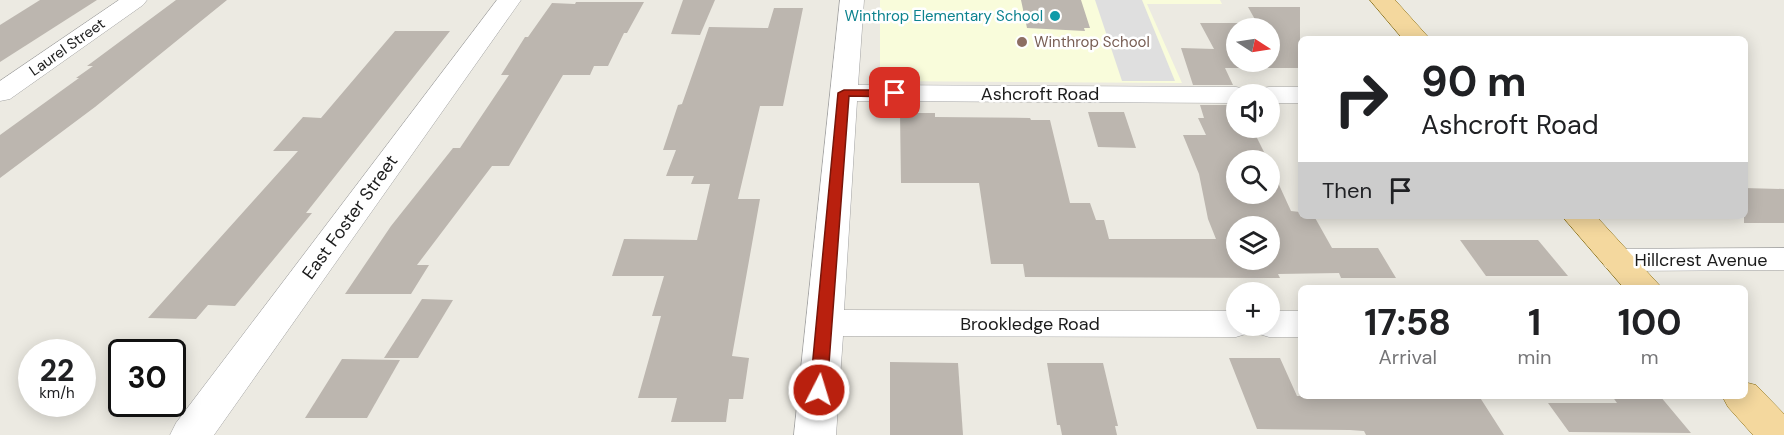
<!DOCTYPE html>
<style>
body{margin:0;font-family:"DM Sans",sans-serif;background:#f2f2f2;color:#202124;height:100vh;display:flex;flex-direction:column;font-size:22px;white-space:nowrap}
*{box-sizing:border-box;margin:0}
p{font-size:20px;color:#757577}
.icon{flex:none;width:33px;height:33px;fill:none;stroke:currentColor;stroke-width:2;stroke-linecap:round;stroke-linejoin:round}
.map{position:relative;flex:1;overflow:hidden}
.sheet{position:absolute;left:1298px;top:285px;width:450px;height:114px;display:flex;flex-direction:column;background:#fff;border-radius:9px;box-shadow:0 3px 15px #0003}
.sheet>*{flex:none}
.hud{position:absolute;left:1298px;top:36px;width:450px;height:183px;border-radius:9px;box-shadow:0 3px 15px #0003;background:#fff;color:#202124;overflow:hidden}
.needle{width:39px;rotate:102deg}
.buttons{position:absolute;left:1226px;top:18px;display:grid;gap:12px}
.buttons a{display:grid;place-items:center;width:54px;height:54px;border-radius:50%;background:#fff;box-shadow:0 3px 15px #0003;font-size:30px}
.speed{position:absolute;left:18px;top:339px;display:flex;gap:12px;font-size:30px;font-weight:700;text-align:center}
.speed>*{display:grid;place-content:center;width:78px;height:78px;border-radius:50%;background:#fff;box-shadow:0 3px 15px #0003;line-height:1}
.speed small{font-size:15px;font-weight:400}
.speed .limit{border:3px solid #111;border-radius:9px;background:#fff;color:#111}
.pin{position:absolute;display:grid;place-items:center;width:51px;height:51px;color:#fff;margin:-26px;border-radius:12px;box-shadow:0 3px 9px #0006}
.me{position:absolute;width:66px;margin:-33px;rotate:5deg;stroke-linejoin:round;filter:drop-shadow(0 0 4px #0008)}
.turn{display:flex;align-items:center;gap:21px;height:126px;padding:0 24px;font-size:27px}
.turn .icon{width:78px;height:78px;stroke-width:2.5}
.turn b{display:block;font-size:42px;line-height:51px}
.then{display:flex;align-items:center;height:57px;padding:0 24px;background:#0003;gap:12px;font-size:22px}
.eta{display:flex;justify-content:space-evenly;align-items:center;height:102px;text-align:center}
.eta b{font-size:36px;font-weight:700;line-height:42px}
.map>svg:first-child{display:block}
.education{fill:#f9fcdb}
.parking{fill:#dfdfdf}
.building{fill:#bcb6af;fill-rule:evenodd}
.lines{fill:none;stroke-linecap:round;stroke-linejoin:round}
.minor-casing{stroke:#a2a2a2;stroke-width:1}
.major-casing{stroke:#886c0b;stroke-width:1}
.minor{fill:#fff;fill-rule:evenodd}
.major{fill:#f4d89e;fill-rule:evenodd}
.route{fill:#b9200e;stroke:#781509;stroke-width:1.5}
.culture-dot{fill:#0f9aa8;stroke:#fff;stroke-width:2}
.education-dot{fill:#8d6e63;stroke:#fff;stroke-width:2}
.labels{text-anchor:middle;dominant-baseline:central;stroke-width:5;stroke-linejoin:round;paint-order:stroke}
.far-culture-label{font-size:15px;fill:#0d838f;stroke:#fff;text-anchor:end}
.far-education-label{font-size:15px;fill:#785e54;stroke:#fff;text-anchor:start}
.far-street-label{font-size:15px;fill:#1b1b1b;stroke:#fff}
.street-label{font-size:18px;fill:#1b1b1b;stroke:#fff}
</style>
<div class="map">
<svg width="1784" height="435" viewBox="0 0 1784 435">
<rect width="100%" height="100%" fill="#eceae2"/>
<!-- education -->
<polygon class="education" points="880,0 1220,0 1222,4 1147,4 1182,83 880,81"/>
<!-- parking -->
<polygon class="parking" points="1095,0 1142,0 1175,81 1122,81"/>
<!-- building -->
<g class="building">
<polygon points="40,0 97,0 0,62 0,25"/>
<polygon points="176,0 227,0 95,107 0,178 0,135 79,78 76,78 93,66 87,66"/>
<polygon points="683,0 715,0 700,35 671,34"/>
<polygon points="1021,0 1081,0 1090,28 1084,28 1085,31 1027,28"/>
<polygon points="576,2 644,2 627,33 624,33 608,66 594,66 590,75 563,75 509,166 492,166 417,265 429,265 411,294 345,294 391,226 453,148 460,148 509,75 501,75 525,37 528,37 552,3 575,4"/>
<path d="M1248,7H1300V68H1225L1233,85H1193L1181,48L1214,49L1200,23H1257ZM1236,28H1269V62H1236Z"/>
<polygon points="774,8 803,8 783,106 760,106 738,199 760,199 732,356 749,358 743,399 729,399 726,422 671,422 677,398 638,398 661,316 652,316 664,276 612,276 624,239 697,240 710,184 691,184 694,176 666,176 676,150 663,150 678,105 682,104 709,27 768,28"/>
<polygon points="395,31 450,31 306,213 312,213 235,306 208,305 196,319 148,318 298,151 273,151 303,117 321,118"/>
<path d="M1200,105H1236V128H1252L1268,160H1236V194H1269V163L1291,211L1300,212V216H1314L1332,248H1378L1396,278H1341L1339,273L1278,274L1280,278L1025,277L1023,264H991L979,183H901L900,113H935V117L1030,118L1031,120H1050L1070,203H1090L1096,220H1104L1109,239H1216L1208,219L1199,174L1183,135H1206L1198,118H1204ZM1236,226H1269V260H1236Z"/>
<polygon points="1088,112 1124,112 1136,148 1098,147"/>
<polygon points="1744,188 1784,189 1784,223 1744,223"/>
<polygon points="1460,240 1538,240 1568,276 1486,276"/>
<polygon points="422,299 453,300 418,358 384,358"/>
<polygon points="1229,358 1280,358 1297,396 1479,396 1504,435 1366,435 1364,431 1350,430 1257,429"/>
<polygon points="342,359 400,360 367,418 305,418"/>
<polygon points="890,362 958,363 963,435 890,435"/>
<polygon points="1047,363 1103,363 1118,426 1115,426 1117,435 1062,435 1060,425 1057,425"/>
<polygon points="1612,396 1660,396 1691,433 1569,432 1548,403 1617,403"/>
</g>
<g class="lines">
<defs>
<g id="minor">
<polygon points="119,0 147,0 143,5 10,99 0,101 0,81"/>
<polygon points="497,0 521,0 214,435 170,435 176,423"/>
<polygon points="840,0 864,0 858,85 1236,87 1246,89 1249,94 1236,94 1236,103 857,101 844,310 1236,311 1236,326 1269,326 1269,311 1300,311 1300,337 1269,337 1256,333 1252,328 1249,333 1236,337 843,336 836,435 794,435"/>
<polygon points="1269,87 1300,87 1300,103 1269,103 1269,94 1256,94 1259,89"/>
<polygon points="1784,248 1784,270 1618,271 1606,268 1601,260 1606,252 1618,249"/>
</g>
<g id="major">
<polygon points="1370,0 1395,0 1430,39 1403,39"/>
<polygon points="1562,216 1596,216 1662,288 1624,288"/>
<polygon points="1744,382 1756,385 1784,414 1784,435 1753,435 1728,407 1722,396 1744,396"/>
</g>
</defs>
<!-- minor casing -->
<use href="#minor" class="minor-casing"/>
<!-- major casing -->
<use href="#major" class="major-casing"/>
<!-- minor -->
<use href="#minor" class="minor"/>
<!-- major -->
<use href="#major" class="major"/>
</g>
<!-- route -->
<polygon class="route" points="844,90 895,90 900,93 895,97 849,96 827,390 825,395 819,396 813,395 810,390 838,93"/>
<!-- markers -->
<circle class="culture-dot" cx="1055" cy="16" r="6"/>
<circle class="education-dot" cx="1022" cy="42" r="6"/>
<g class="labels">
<!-- far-culture labels -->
<g class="far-culture-label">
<text x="1043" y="16">Winthrop Elementary School</text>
</g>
<!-- far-education labels -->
<g class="far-education-label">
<text x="1034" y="42">Winthrop School</text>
</g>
<!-- far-street labels -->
<g class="far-street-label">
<text transform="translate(67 47) rotate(-35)">Laurel Street</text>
</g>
<!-- street labels -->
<g class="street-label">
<text x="1040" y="94">Ashcroft Road</text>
<text transform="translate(350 217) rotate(-54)">East Foster Street</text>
<text x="1701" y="260">Hillcrest Avenue</text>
<text x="1030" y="324">Brookledge Road</text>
</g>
</g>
</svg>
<div class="buttons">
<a><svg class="needle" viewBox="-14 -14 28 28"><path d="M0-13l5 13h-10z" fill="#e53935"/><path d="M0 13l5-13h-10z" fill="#757577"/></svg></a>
<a><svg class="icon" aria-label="sound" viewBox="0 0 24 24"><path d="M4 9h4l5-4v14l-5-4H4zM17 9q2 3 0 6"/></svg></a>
<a><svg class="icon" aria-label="search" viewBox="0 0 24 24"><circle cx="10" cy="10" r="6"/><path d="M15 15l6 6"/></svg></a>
<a><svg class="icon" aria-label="layers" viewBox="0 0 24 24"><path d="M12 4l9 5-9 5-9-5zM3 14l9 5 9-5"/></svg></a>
<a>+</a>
</div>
<div class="speed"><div>22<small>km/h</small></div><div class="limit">30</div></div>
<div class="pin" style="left:895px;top:93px;background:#d93025"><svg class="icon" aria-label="arrive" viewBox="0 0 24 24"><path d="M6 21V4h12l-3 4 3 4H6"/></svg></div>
<svg class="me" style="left:819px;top:390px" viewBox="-20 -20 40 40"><circle r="17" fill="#b9200e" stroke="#fff" stroke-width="3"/><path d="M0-11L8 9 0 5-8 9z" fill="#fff"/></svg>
<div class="hud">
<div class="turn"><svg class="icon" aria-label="right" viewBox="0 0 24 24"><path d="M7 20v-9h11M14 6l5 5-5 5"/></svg><div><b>90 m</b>Ashcroft Road</div></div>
<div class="then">Then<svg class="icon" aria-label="arrive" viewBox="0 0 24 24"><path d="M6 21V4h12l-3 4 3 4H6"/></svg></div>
</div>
<section class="sheet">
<div class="eta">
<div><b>17:58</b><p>Arrival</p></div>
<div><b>1</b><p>min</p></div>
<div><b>100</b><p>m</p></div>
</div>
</section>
</div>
